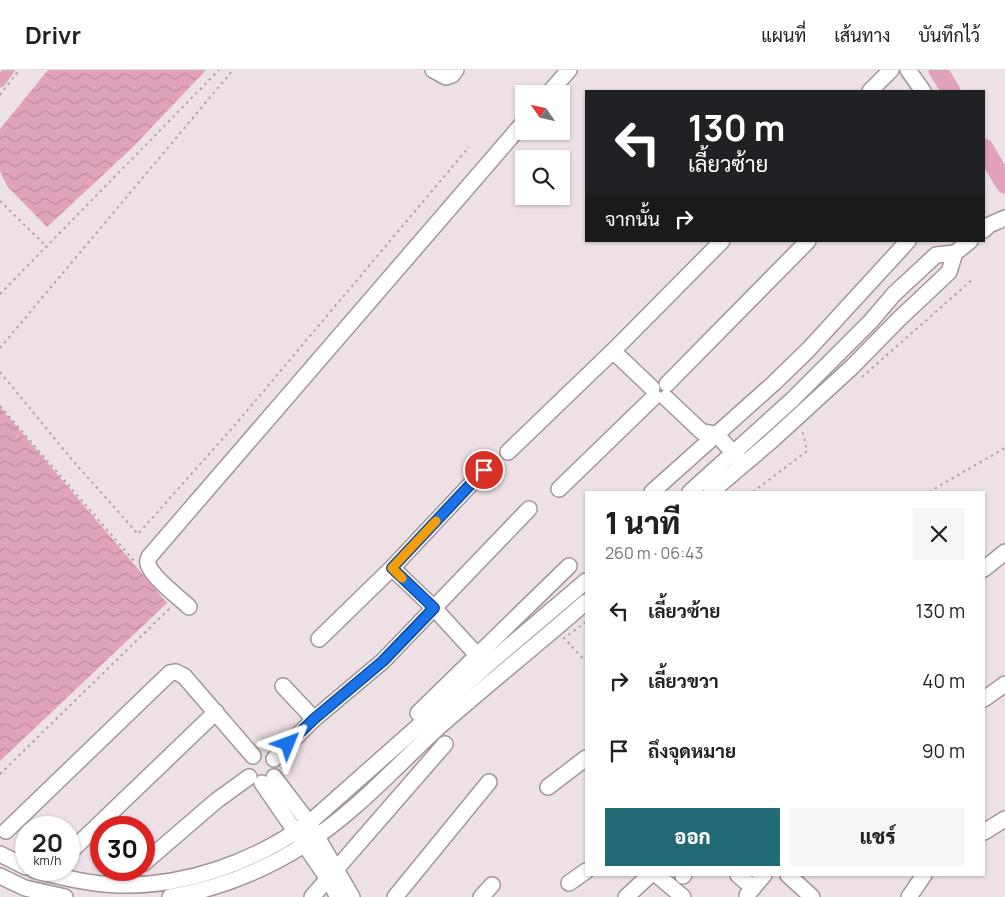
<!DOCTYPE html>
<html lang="th">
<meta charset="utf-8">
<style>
body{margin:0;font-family:Manrope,Sarabun,sans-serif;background:#f6f6f6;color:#202124;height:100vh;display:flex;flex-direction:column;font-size:19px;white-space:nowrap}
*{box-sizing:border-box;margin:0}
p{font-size:16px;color:#757577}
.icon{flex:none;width:28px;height:28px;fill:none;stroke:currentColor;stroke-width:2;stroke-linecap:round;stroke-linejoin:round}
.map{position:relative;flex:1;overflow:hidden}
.details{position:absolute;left:585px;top:421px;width:400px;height:385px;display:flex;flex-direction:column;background:#fff;border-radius:0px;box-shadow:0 1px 4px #0004}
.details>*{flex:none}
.guide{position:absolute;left:585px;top:20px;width:400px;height:152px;border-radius:0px;box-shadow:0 1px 4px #0004;background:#202124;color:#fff;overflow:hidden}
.needle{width:32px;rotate:304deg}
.controls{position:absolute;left:515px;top:15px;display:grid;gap:10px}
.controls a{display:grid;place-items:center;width:55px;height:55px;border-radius:0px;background:#fff;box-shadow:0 1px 4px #0004;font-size:25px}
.speed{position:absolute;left:15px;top:746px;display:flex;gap:10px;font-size:25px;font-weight:700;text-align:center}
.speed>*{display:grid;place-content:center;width:65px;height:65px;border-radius:50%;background:#fff;box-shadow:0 1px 4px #0004;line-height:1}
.speed small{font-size:12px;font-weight:400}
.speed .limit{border:8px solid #d22;background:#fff;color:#111}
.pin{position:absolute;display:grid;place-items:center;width:42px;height:42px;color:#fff;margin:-21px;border:2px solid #fff;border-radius:50%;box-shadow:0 1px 5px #0007}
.me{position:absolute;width:55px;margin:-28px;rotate:46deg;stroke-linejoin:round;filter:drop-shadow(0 0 4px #0008)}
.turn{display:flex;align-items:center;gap:18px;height:105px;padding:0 20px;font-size:22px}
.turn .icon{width:65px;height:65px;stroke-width:2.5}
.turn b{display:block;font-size:35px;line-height:42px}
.then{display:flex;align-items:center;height:48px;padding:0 20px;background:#0003;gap:10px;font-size:19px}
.round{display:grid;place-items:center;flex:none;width:52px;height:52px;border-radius:0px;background:#f6f6f6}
.summary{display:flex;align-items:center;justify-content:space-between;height:85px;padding:0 20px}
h1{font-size:30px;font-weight:800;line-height:38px}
.action{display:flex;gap:10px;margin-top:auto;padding:10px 20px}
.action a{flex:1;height:58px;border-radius:0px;background:#226a76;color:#fff;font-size:20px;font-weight:800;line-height:58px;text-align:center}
.action a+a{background:#f6f6f6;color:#202124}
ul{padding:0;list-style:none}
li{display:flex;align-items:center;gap:15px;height:70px;padding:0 20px}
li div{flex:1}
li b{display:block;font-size:19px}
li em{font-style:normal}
header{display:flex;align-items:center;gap:30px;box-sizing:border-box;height:70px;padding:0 25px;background:#fff;border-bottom:1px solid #e0e0e0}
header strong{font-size:24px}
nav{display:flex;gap:28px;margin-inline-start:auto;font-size:18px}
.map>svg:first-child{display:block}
.water{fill:url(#water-waves)}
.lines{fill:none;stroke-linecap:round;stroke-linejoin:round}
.canal{stroke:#e1a2bc;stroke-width:11}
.river{stroke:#e1a2bc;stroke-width:19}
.minor-casing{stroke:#a2969b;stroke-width:18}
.path{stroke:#ada3a7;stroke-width:2;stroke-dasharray:2.5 4;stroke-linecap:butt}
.minor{stroke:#fff;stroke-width:15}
.route-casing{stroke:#114b97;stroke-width:12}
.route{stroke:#1a73e8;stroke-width:9}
.slow{stroke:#f59e0b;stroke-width:9}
</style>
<header>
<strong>Drivr</strong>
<nav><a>แผนที่</a><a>เส้นทาง</a><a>บันทึกไว้</a></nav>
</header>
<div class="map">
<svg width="1005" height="827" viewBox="0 0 1005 827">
<defs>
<pattern id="water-waves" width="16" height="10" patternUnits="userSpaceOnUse" patternTransform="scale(1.25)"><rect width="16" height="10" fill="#e1a2bc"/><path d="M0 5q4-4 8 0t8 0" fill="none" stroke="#c18ba1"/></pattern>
</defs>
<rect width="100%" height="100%" fill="#eee1e6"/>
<!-- water -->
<g class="water">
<polygon points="48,0 206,0 133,77 47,157 7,116 0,101 0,59"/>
<polygon points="0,337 167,533 0,691"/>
</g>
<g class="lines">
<!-- canal -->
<polyline class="canal" points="0,12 9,0"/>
<!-- river -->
<g class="river">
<polyline points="938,0 951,21"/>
<polyline points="984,78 1005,114"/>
</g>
<defs>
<g id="minor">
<polyline points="433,0 446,7 452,5 456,0"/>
<polyline points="908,0 923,21"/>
<polyline points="870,21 891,0"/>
<polyline points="548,24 569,0"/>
<polyline points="984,160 989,155 1005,148"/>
<polyline points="613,281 652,318"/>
<polyline points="667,314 808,171"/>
<polyline points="666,328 702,362 716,364 740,390"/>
<polyline points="508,382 613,281 722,171"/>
<polyline points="559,419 654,327"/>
<polyline points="652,422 774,313 808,280 908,171"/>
<polyline points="690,422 792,330 871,251 894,224 936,185 955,183 970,171"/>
<polyline points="711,422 770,372 852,297 899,249 949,202 955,183"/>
<polyline points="392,498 434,538 477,585"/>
<polyline points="984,499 1005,482"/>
<path d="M189,537C179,527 152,508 148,494C147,491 148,490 149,487L524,52"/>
<polyline points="319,569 392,498 484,400"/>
<polyline points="283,616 314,649"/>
<polyline points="984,629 1005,614"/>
<polyline points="418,643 569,496"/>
<polyline points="274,689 314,649 383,591 529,439"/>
<polyline points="274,707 309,753 352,827"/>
<polyline points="262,713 328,809 338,827"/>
<polyline points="548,717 586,688"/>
<polyline points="6,761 170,603 176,602 184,606 253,686"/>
<polyline points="984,762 1005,749"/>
<polyline points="69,783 216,642"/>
<polyline points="0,784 26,797"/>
<polyline points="144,793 216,731 249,707"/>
<path d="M34,800C61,807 89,814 117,815C186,817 253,792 309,753L492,591L586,511"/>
<polyline points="657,805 683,827"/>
<polyline points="738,805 753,818"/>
<polyline points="788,805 812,827"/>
<polyline points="0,806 25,818 65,827"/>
<polyline points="683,806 684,805"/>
<polyline points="569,813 586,801"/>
<polyline points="747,825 764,805"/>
<path d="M170,827C218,819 263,801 304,775C355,743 397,695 441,655C489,613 538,574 586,532"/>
<polyline points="312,827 445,674"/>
<polyline points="395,827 489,712"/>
<polyline points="481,827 492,815"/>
<polyline points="626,827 650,805"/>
<polyline points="909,827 924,805"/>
</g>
</defs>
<!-- minor casing -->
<use href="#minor" class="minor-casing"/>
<!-- path -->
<g class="path">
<polyline points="0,25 19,0"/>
<polyline points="0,131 47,177"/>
<polyline points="0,224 219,0"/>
<polyline points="0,278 233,0"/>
<polyline points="0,302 74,392 138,464 235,355 469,77"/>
<polyline points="862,307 974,208"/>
<polyline points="0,336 135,492"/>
<polyline points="753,422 807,381 802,359"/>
<polyline points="929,422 1005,378"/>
<polyline points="586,552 564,568 586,592"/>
<polyline points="0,704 171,537"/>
</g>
<!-- minor -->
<use href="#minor" class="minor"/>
</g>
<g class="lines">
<defs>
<polyline id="route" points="288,674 314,649 383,591 434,538 392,498 484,400"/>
</defs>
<!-- route casing -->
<use href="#route" class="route-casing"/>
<!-- route -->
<use href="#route" class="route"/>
<!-- slow -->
<polyline class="slow" points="402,508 392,498 436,451"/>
</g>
</svg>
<div class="controls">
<a><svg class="needle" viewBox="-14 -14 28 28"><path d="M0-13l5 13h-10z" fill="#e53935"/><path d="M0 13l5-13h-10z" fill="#757577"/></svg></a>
<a><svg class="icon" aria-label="search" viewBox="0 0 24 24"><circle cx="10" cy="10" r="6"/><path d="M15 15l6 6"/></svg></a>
</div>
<div class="speed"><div>20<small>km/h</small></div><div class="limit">30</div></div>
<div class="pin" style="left:484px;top:400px;background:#d93025"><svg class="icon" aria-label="arrive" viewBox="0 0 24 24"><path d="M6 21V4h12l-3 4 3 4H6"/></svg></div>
<svg class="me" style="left:288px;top:674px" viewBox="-20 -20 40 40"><path d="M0-17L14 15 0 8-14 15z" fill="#1a73e8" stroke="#fff" stroke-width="4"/></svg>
<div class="guide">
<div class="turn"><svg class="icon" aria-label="left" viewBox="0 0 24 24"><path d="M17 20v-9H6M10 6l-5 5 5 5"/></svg><div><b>130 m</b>เลี้ยวซ้าย</div></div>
<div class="then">จากนั้น<svg class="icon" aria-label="right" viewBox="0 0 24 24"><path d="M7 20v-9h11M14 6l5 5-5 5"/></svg></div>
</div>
<section class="details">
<div class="summary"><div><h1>1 นาที</h1><p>260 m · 06:43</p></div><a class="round"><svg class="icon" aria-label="close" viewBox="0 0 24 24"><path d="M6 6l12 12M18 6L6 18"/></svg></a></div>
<ul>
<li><svg class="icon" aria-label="left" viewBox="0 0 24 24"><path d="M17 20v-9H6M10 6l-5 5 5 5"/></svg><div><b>เลี้ยวซ้าย</b></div><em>130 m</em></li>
<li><svg class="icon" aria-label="right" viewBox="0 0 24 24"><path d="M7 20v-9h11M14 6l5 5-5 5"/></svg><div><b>เลี้ยวขวา</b></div><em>40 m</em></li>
<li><svg class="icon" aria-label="arrive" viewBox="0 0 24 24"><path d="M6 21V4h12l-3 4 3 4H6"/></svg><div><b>ถึงจุดหมาย</b></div><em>90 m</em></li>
</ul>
<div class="action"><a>ออก</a><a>แชร์</a></div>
</section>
</div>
